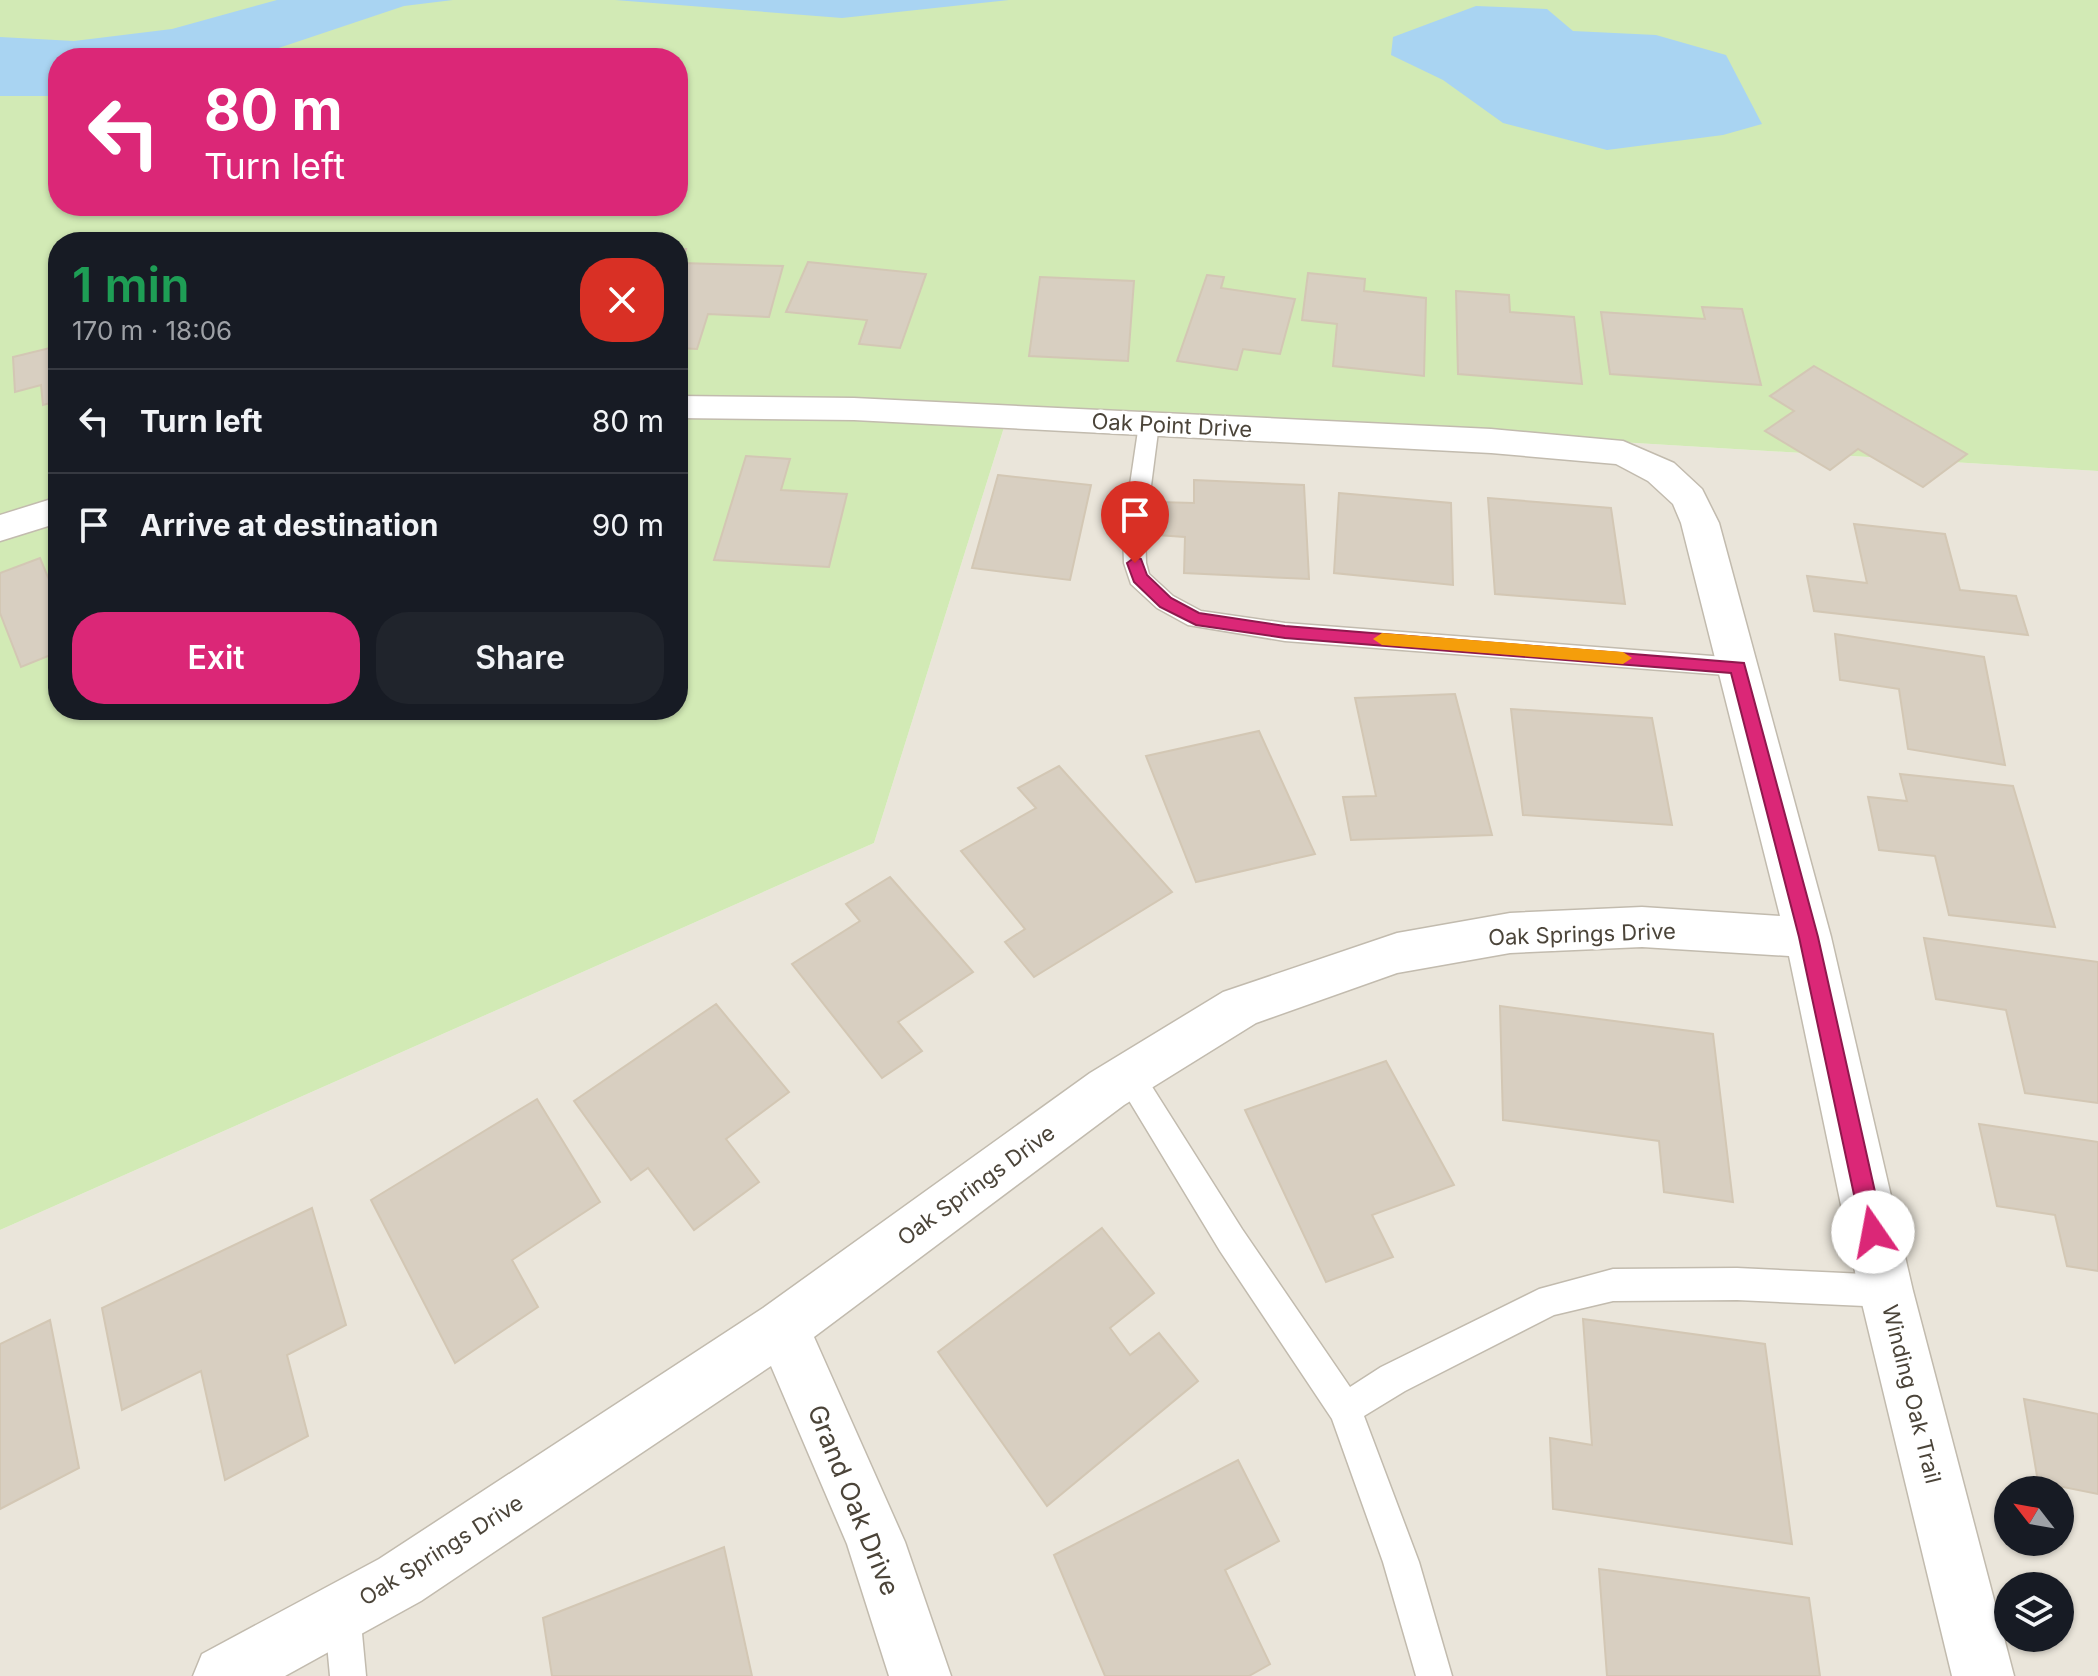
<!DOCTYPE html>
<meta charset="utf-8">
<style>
body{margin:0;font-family:Inter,sans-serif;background:#20242c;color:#f1f3f6;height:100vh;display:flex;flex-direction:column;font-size:30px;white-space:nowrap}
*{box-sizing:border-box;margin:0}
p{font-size:26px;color:#9ea1a6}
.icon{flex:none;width:44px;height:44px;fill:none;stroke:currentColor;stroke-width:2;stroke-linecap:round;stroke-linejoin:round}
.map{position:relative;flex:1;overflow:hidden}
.details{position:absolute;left:48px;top:232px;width:640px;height:488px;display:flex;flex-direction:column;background:#171b24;border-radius:32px;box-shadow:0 2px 6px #0004}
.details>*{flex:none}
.top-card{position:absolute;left:48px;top:48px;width:640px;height:168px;border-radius:32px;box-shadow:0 2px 6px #0004;background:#db2777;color:#fff;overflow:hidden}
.needle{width:52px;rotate:301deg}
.buttons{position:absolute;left:1994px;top:1476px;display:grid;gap:16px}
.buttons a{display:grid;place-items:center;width:80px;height:80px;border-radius:50%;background:#171b24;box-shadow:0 2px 6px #0004;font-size:40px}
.pin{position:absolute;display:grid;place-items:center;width:68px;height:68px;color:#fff;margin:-82px -34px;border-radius:50% 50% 50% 0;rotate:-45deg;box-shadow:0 0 8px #0007}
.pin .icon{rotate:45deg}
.me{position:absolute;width:88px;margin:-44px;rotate:348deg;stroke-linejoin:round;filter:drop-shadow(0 0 6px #0008)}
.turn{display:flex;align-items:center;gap:28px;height:168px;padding:0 24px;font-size:36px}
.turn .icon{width:104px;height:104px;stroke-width:2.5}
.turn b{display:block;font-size:56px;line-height:68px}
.round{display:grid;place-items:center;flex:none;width:84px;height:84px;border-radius:32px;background:#20242c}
.head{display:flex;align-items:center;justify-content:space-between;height:136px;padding:0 24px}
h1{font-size:48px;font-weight:600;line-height:60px;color:#1e9e55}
.action{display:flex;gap:16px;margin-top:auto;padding:16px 24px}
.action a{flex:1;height:92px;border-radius:32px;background:#db2777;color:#fff;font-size:32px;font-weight:600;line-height:92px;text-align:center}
.action a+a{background:#20242c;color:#f1f3f6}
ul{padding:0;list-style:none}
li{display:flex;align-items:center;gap:24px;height:104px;padding:0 24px;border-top:2px solid #363941}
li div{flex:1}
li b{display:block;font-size:30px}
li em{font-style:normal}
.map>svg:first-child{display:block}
.residential{fill:#eae5da;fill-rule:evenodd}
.green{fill:#d2eab5;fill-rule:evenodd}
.water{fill:#a9d4f2}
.building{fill:#d8cfc1;stroke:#d3c7b4;stroke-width:2}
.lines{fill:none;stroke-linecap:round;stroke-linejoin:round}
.service-casing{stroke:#c2bbae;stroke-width:3}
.minor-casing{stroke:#c2bbae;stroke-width:3}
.service{fill:#fff;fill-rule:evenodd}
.minor{fill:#fff;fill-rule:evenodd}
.route{fill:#db2777;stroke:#8e194d;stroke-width:2}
.slow{fill:#f59e0b}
.labels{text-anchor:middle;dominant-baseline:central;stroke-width:7;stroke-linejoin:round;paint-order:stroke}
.street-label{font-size:22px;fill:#4b4439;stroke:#fff}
.near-street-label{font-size:26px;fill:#4b4439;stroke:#fff}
</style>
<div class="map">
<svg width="2098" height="1676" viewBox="0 0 2098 1676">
<rect width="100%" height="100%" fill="#f6f3ec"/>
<!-- residential -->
<path class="residential" d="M1011,405L2098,471V1676H0V1230L874,843ZM2008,1490H2060V1542H2008ZM2008,1586H2060V1638H2008Z"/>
<!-- green -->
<path class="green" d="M0,0H2098V471L1011,405L874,843L0,1230ZM58,58H678V206H58ZM58,242H678V710H58Z"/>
<!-- water -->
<g class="water">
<polygon points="277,0 453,0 404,6 249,58 58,58 58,96 0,96 0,37 74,41 172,29"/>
<polygon points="615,0 1009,0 842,18"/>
<polygon points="1476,6 1547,9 1573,31 1656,35 1726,55 1762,124 1723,135 1607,150 1503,123 1443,80 1391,55 1393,37"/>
</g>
<!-- building -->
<g class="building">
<polygon points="678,249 686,249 682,263 783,266 769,317 708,314 697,349 678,348"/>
<polygon points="808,262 926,274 900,348 859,344 867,320 786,312"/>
<polygon points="1308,273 1365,279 1364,291 1426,298 1424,376 1333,366 1337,324 1302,320"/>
<polygon points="1207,275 1224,277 1221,288 1295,299 1280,354 1243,349 1237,370 1177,361"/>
<polygon points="1040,277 1134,281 1128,361 1029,356"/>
<polygon points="1456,291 1509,295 1510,312 1574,317 1582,384 1458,374"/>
<polygon points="1702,307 1742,309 1761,385 1610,374 1601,312 1705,319"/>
<polygon points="58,346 58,401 43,405 41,385 15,392 13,357"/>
<polygon points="1814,366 1967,454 1923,487 1858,449 1830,470 1765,431 1794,411 1770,396"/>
<polygon points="746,456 790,459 781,490 847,494 829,567 714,560"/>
<polygon points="998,475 1091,485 1070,580 972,568"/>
<polygon points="686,476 679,551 678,551 678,477"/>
<polygon points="1194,480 1304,485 1309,579 1184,573 1185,537 1157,535 1158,502 1194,503"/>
<polygon points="1339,493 1451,503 1453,585 1334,573"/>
<polygon points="1488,498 1611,508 1625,604 1495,594"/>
<polygon points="1854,524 1945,534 1960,590 2016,596 2028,635 1814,611 1807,576 1867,583"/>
<polygon points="40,558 52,587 58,585 58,652 21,667 0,613 0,573"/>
<polygon points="1835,634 1984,657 2005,765 1908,749 1899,689 1840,680"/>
<polygon points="1455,694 1492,835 1351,840 1343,797 1376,796 1355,698"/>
<polygon points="1511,709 1652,718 1672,825 1523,815"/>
<polygon points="1259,731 1315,854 1196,882 1146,756"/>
<polygon points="1059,766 1172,892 1034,977 1005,942 1025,929 961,851 1036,808 1018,788"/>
<polygon points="1900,774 2013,786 2055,927 1949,915 1935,856 1879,850 1868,797 1907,801"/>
<polygon points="890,877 973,972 898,1022 922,1051 882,1078 792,964 860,921 846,904"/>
<polygon points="1924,938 2098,962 2098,1103 2025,1093 2006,1010 1936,999"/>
<polygon points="716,1004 789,1092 726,1139 759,1182 694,1230 648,1168 631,1180 574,1101"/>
<polygon points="1500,1006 1713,1034 1733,1202 1664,1192 1659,1141 1503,1120"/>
<polygon points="1386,1061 1454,1185 1372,1215 1393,1257 1326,1282 1245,1110"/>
<polygon points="537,1099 600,1202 512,1260 538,1307 455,1363 371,1200"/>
<polygon points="1979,1124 2098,1142 2098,1271 2067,1266 2055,1215 1997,1206"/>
<polygon points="312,1208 346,1325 287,1355 308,1436 225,1480 201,1371 122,1410 102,1308"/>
<polygon points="1102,1228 1154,1293 1110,1328 1130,1355 1159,1333 1198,1381 1047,1506 938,1352"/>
<polygon points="1583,1319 1765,1344 1792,1544 1553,1509 1550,1438 1592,1445"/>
<polygon points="50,1320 79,1468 0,1509 0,1344"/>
<polygon points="2024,1399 2098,1414 2098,1494 2038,1482"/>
<polygon points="1238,1460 1279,1541 1225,1570 1270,1664 1249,1676 1105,1676 1054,1555"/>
<polygon points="724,1547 752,1676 552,1676 543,1618"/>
<polygon points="1599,1569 1809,1598 1820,1676 1607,1676"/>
</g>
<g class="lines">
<defs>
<g id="service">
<polygon points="1149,417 1159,424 1145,532 1146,563 1149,574 1173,596 1201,611 1285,623 1738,658 1746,661 1750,667 1746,673 1738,676 1285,641 1188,625 1157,608 1131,584 1124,563 1123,532 1139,424"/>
<polygon points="1129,1062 1139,1066 1242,1229 1350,1387 1381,1367 1539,1289 1613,1269 1737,1268 1886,1275 1897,1280 1902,1291 1897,1302 1886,1307 1737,1300 1613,1301 1554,1315 1405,1391 1364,1416 1419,1562 1452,1676 1416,1676 1383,1562 1332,1419 1220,1251 1119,1084 1115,1075 1119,1066"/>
<polygon points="342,1594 355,1599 360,1612 366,1676 330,1676 324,1612 329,1599"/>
</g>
<g id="minor">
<polygon points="678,396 854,398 1491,429 1623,441 1674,463 1702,489 1719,523 1831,937 1913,1291 2014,1676 1952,1676 1859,1291 1789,956 1642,947 1510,953 1397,973 1256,1023 1124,1105 814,1337 905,1542 951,1676 889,1676 847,1544 771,1366 421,1601 285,1676 193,1676 202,1654 379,1559 763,1308 1090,1073 1223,992 1397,933 1510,913 1642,907 1780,916 1681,523 1673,504 1648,481 1616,464 1491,453 854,420 678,418"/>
<polygon points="58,497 58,523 0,541 0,515"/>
</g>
</defs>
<!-- service casing -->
<use href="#service" class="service-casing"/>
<!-- minor casing -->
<use href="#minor" class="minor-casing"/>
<!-- service -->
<use href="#service" class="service"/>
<!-- minor -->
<use href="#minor" class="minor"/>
</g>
<!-- route -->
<polygon class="route" points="1135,557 1141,559 1147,575 1171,598 1199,613 1285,626 1744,663 1818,937 1884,1232 1881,1240 1873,1243 1866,1240 1862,1232 1799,937 1731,673 1285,638 1196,625 1160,607 1134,582 1127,563"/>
<!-- slow -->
<polygon class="slow" points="1382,633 1623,652 1632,658 1623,664 1382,645 1373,639"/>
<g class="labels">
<!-- street labels -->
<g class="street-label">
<text transform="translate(1172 425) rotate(3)">Oak Point Drive</text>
<text transform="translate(1582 934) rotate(-2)">Oak Springs Drive</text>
<text transform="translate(976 1185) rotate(-36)">Oak Springs Drive</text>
<text transform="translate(1912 1394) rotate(76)">Winding Oak Trail</text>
<text transform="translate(441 1550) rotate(-32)">Oak Springs Drive</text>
</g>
<!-- near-street labels -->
<g class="near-street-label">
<text transform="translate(854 1500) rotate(68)">Grand Oak Drive</text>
</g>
</g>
</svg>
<div class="buttons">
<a><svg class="needle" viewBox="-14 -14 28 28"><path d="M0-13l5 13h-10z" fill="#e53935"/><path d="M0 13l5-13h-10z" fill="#9ea1a6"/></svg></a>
<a><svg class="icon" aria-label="layers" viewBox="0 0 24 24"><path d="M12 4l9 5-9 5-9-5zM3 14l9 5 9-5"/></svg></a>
</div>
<div class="pin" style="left:1135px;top:563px;background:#d93025"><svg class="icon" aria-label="arrive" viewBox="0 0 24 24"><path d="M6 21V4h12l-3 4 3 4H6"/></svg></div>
<svg class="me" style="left:1873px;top:1232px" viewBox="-20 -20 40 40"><circle r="19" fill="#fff"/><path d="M0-13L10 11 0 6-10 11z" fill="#db2777"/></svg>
<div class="top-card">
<div class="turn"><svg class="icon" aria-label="left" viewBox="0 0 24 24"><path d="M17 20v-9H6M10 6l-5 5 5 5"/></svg><div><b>80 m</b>Turn left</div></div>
</div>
<section class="details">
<div class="head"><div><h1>1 min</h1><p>170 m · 18:06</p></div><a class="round" style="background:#d93025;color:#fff"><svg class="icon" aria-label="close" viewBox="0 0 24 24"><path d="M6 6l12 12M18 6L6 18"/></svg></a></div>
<ul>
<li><svg class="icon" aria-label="left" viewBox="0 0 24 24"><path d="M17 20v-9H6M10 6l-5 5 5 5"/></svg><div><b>Turn left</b></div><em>80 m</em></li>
<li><svg class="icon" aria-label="arrive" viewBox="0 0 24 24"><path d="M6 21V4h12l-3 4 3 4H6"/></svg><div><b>Arrive at destination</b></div><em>90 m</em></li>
</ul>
<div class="action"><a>Exit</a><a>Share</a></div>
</section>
</div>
